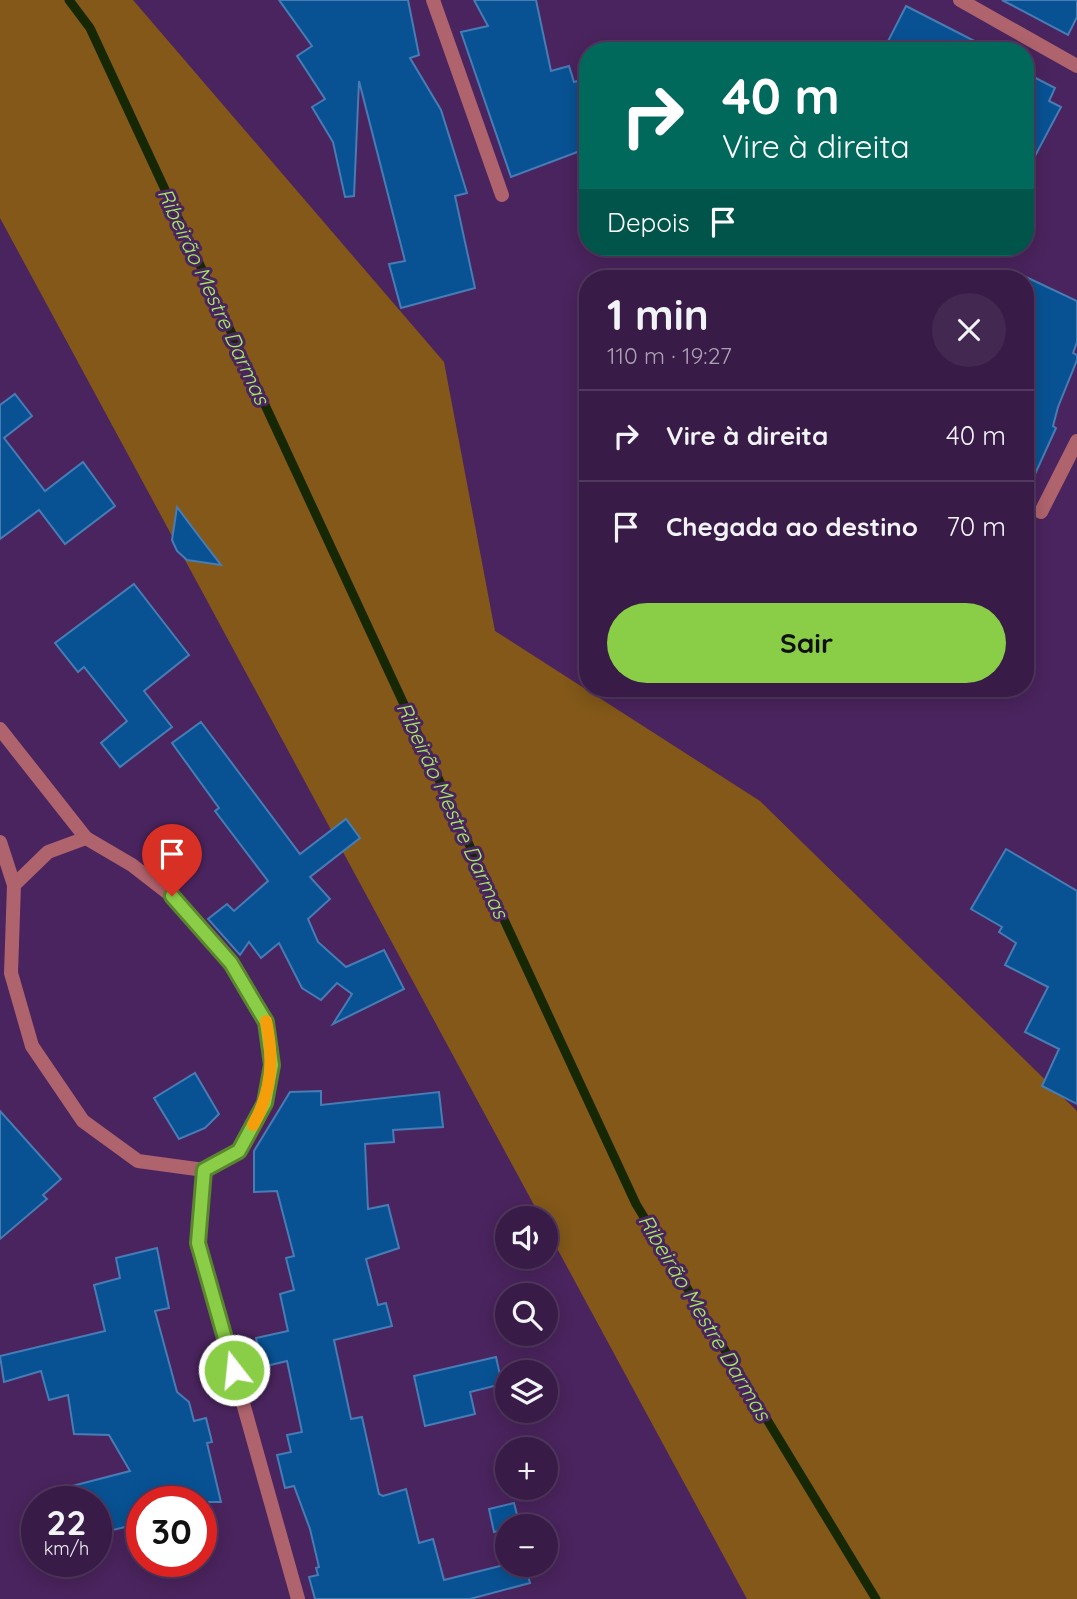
<!DOCTYPE html>
<html lang="pt">
<meta charset="utf-8">
<style>
body{margin:0;font-family:Quicksand,sans-serif;background:#432851;color:#f1f3f6;height:100vh;display:flex;flex-direction:column;font-size:26px;white-space:nowrap}
*{box-sizing:border-box;margin:0}
p{font-size:23px;color:#aba1b3}
.icon{flex:none;width:38px;height:38px;fill:none;stroke:currentColor;stroke-width:2;stroke-linecap:round;stroke-linejoin:round}
.map{position:relative;flex:1;overflow:hidden}
.sheet{position:absolute;left:579px;top:270px;width:455px;height:427px;display:flex;flex-direction:column;background:#381b46;border-radius:28px;box-shadow:0 4px 18px #0003,0 0 0 2px #52395f}
.sheet>*{flex:none}
.guide{position:absolute;left:579px;top:42px;width:455px;height:214px;border-radius:28px;box-shadow:0 4px 18px #0003,0 0 0 2px #52395f;background:#00695c;color:#fff;overflow:hidden}
.fabs{position:absolute;left:495px;top:1206px;display:grid;gap:14px}
.fabs a{display:grid;place-items:center;width:63px;height:63px;border-radius:50%;background:#381b46;box-shadow:0 4px 18px #0003,0 0 0 2px #52395f;font-size:35px}
.speed{position:absolute;left:21px;top:1486px;display:flex;gap:14px;font-size:35px;font-weight:700;text-align:center}
.speed>*{display:grid;place-content:center;width:91px;height:91px;border-radius:50%;background:#381b46;box-shadow:0 4px 18px #0003,0 0 0 2px #52395f;line-height:1}
.speed small{font-size:18px;font-weight:400}
.speed .limit{border:10px solid #d22;background:#fff;color:#111}
.pin{position:absolute;display:grid;place-items:center;width:60px;height:60px;color:#fff;margin:-72px -30px;border-radius:50% 50% 50% 0;rotate:-45deg;box-shadow:0 0 7px #0007}
.pin .icon{rotate:45deg}
.me{position:absolute;width:77px;margin:-38px;rotate:344deg;stroke-linejoin:round;filter:drop-shadow(0 0 5px #0008)}
.turn{display:flex;align-items:center;gap:24px;height:147px;padding:0 28px;font-size:32px}
.turn .icon{width:91px;height:91px;stroke-width:2.5}
.turn b{display:block;font-size:49px;line-height:60px}
.then{display:flex;align-items:center;height:66px;padding:0 28px;background:#0003;gap:14px;font-size:26px}
.round{display:grid;place-items:center;flex:none;width:74px;height:74px;border-radius:37px;background:#432851}
.overview{display:flex;align-items:center;justify-content:space-between;height:119px;padding:0 28px}
h1{font-size:42px;font-weight:700;line-height:52px}
.cta{display:flex;gap:14px;margin-top:auto;padding:14px 28px}
.cta a{flex:1;height:80px;border-radius:42px;background:#8ace47;color:#111;font-size:28px;font-weight:700;line-height:80px;text-align:center}
ul{padding:0;list-style:none}
li{display:flex;align-items:center;gap:21px;height:91px;padding:0 28px;border-top:2px solid #52395f}
li div{flex:1}
li b{display:block;font-size:26px}
li em{font-style:normal}
.map>svg:first-child{display:block}
.forest{fill:#835819}
.lines{fill:none;stroke-linecap:round;stroke-linejoin:round}
.stream{stroke:#152703;stroke-width:9}
.building{fill:#085294;stroke:#487cb5;stroke-width:2}
.minor{stroke:#af636d;stroke-width:14}
.tertiary{stroke:#af636d;stroke-width:14}
.route-casing{stroke:#5a862e;stroke-width:18}
.route{stroke:#8ace47;stroke-width:12}
.slow{stroke:#f59e0b;stroke-width:12}
.labels{text-anchor:middle;dominant-baseline:central;stroke-width:6;stroke-linejoin:round;paint-order:stroke}
.water-label{font-size:21px;font-style:italic;fill:#a4ed60;stroke:#4a245e}
</style>
<div class="map">
<svg width="1077" height="1599" viewBox="0 0 1077 1599">
<rect width="100%" height="100%" fill="#4a245e"/>
<!-- forest -->
<polygon class="forest" points="0,0 133,0 444,362 495,631 760,801 1077,1111 1077,1599 747,1599 546,1228 546,1218 541,1218 0,218"/>
<g class="lines">
<!-- stream -->
<polyline class="stream" points="69,0 90,28 636,1204 876,1599"/>
</g>
<!-- building -->
<g class="building">
<polygon points="279,0 408,0 419,55 410,58 441,110 467,193 455,196 475,288 401,308 389,264 405,261 359,81 354,196 345,197 333,142 312,107 325,99 297,56 312,46"/>
<polygon points="474,0 536,0 551,71 569,66 574,82 588,78 588,148 511,177 461,32 488,26"/>
<polygon points="1002,0 1077,0 1077,17 1068,35"/>
<polygon points="906,6 994,51 883,51"/>
<polygon points="1026,73 1055,88 1049,101 1061,107 1026,173"/>
<polygon points="1026,277 1077,301 1077,342 1073,353 1077,355 1077,360 1058,407 1053,426 1056,428 1026,494"/>
<polygon points="15,394 32,416 4,438 45,491 83,462 115,506 65,544 39,510 0,539 0,405"/>
<polygon points="177,507 198,535 221,565 187,560 177,551 172,540"/>
<polygon points="134,584 189,655 144,691 172,727 120,767 101,743 127,721 84,667 78,672 55,643"/>
<polygon points="201,722 300,854 346,819 360,838 310,877 330,899 308,919 318,942 346,967 384,950 404,989 333,1024 352,994 337,983 321,1000 302,988 279,943 261,958 249,942 240,955 208,919 227,904 234,911 268,881 215,811 219,808 172,743"/>
<polygon points="1006,849 1077,891 1077,1104 1042,1086 1059,1049 1025,1032 1048,987 1005,965 1016,943 999,932 1002,927 971,909"/>
<polygon points="195,1073 219,1114 205,1128 179,1139 154,1098"/>
<polygon points="321,1091 321,1105 439,1092 443,1127 393,1130 394,1142 365,1144 368,1209 388,1205 399,1248 366,1259 378,1305 386,1303 392,1326 334,1340 351,1419 362,1417 379,1494 383,1496 406,1489 419,1543 433,1539 444,1580 508,1564 525,1564 530,1583 470,1599 315,1599 309,1577 318,1575 316,1568 319,1567 310,1529 294,1486 285,1488 277,1455 291,1452 287,1435 302,1432 287,1361 262,1367 256,1338 288,1331 280,1294 294,1290 286,1258 294,1256 277,1191 254,1192 254,1151 290,1092"/>
<polygon points="0,1111 61,1179 43,1195 47,1199 0,1239"/>
<polygon points="157,1248 169,1308 155,1311 177,1392 189,1402 194,1421 206,1418 212,1442 207,1443 221,1502 142,1502 142,1523 96,1534 96,1502 46,1502 45,1493 130,1471 109,1435 74,1434 68,1395 49,1400 41,1371 4,1382 0,1356 105,1331 94,1285 120,1278 116,1258"/>
<polygon points="496,1357 502,1384 470,1392 475,1414 425,1426 414,1376"/>
<polygon points="514,1503 520,1526 508,1526 508,1529 494,1532 489,1509"/>
</g>
<g class="lines">
<!-- minor -->
<g class="minor">
<polyline points="433,0 502,195"/>
<polyline points="960,0 1077,66"/>
<polyline points="1041,512 1077,441"/>
<polyline points="204,1170 198,1243 298,1599"/>
</g>
<!-- tertiary -->
<g class="tertiary">
<polyline points="0,729 86,838"/>
<polygon points="86,838 132,865 172,896 231,963 266,1022 272,1065 265,1103 239,1151 204,1170 138,1161 83,1121 32,1046 11,973 14,885 48,852"/>
<polyline points="0,842 14,885"/>
</g>
</g>
<g class="lines">
<defs>
<polyline id="route" points="172,896 231,963 254,1002 266,1022 272,1065 265,1103 239,1151 204,1170 198,1243 234,1370"/>
</defs>
<!-- route casing -->
<use href="#route" class="route-casing"/>
<!-- route -->
<use href="#route" class="route"/>
<!-- slow -->
<path class="slow" d="M253,1125C272,1091 274,1059 266,1021"/>
</g>
<g class="labels">
<!-- water labels -->
<g class="water-label">
<text transform="translate(214 296) rotate(65)">Ribeirão Mestre Darmas</text>
<text transform="translate(453 810) rotate(65)">Ribeirão Mestre Darmas</text>
<text transform="translate(705 1317) rotate(59)">Ribeirão Mestre Darmas</text>
</g>
</g>
</svg>
<div class="fabs">
<a><svg class="icon" aria-label="sound" viewBox="0 0 24 24"><path d="M4 9h4l5-4v14l-5-4H4zM17 9q2 3 0 6"/></svg></a>
<a><svg class="icon" aria-label="search" viewBox="0 0 24 24"><circle cx="10" cy="10" r="6"/><path d="M15 15l6 6"/></svg></a>
<a><svg class="icon" aria-label="layers" viewBox="0 0 24 24"><path d="M12 4l9 5-9 5-9-5zM3 14l9 5 9-5"/></svg></a>
<a>+</a>
<a>−</a>
</div>
<div class="speed"><div>22<small>km/h</small></div><div class="limit">30</div></div>
<div class="pin" style="left:172px;top:896px;background:#d93025"><svg class="icon" aria-label="arrive" viewBox="0 0 24 24"><path d="M6 21V4h12l-3 4 3 4H6"/></svg></div>
<svg class="me" style="left:234px;top:1370px" viewBox="-20 -20 40 40"><circle r="17" fill="#8ace47" stroke="#fff" stroke-width="3"/><path d="M0-11L8 9 0 5-8 9z" fill="#fff"/></svg>
<div class="guide">
<div class="turn"><svg class="icon" aria-label="right" viewBox="0 0 24 24"><path d="M7 20v-9h11M14 6l5 5-5 5"/></svg><div><b>40 m</b>Vire à direita</div></div>
<div class="then">Depois<svg class="icon" aria-label="arrive" viewBox="0 0 24 24"><path d="M6 21V4h12l-3 4 3 4H6"/></svg></div>
</div>
<section class="sheet">
<div class="overview"><div><h1>1 min</h1><p>110 m · 19:27</p></div><a class="round"><svg class="icon" aria-label="close" viewBox="0 0 24 24"><path d="M6 6l12 12M18 6L6 18"/></svg></a></div>
<ul>
<li><svg class="icon" aria-label="right" viewBox="0 0 24 24"><path d="M7 20v-9h11M14 6l5 5-5 5"/></svg><div><b>Vire à direita</b></div><em>40 m</em></li>
<li><svg class="icon" aria-label="arrive" viewBox="0 0 24 24"><path d="M6 21V4h12l-3 4 3 4H6"/></svg><div><b>Chegada ao destino</b></div><em>70 m</em></li>
</ul>
<div class="cta"><a>Sair</a></div>
</section>
</div>
